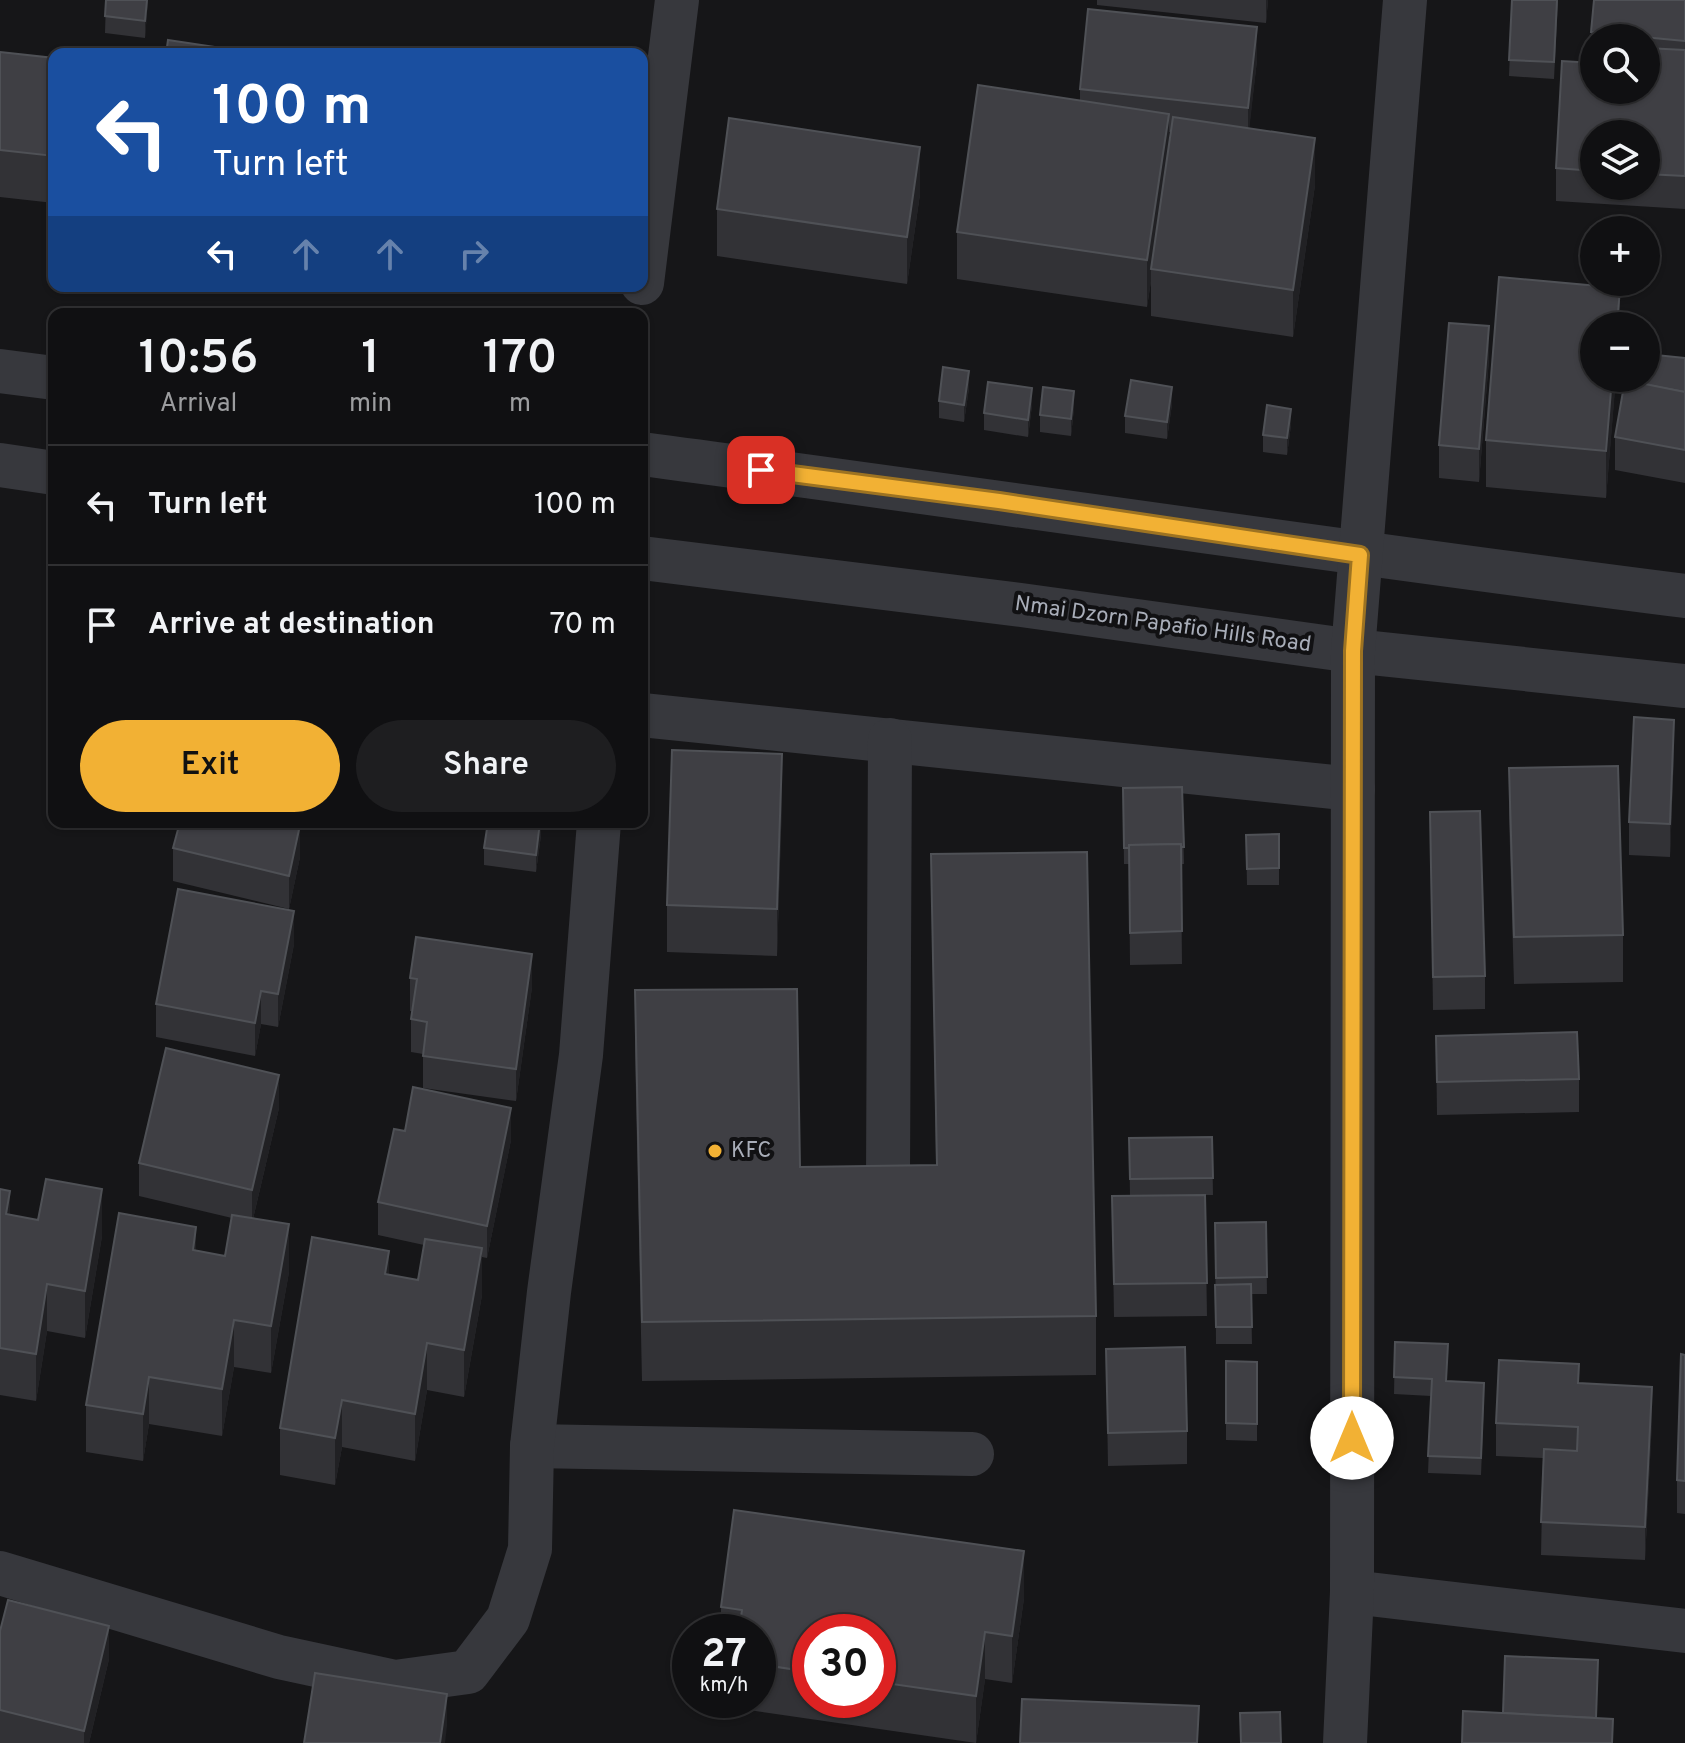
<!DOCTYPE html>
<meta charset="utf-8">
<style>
body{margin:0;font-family:Overpass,sans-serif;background:#1e1e20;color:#f1f3f6;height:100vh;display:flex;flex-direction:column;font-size:30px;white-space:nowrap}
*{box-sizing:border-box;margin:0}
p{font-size:26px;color:#9c9d9f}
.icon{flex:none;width:44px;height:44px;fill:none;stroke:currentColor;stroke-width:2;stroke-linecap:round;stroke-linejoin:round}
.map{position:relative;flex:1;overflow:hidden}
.panel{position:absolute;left:48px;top:308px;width:600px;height:520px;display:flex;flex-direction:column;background:#101012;border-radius:16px;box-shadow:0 2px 6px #0004,0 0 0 2px #303032}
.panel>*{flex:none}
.guide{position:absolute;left:48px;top:48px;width:600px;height:244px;border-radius:16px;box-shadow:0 2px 6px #0004,0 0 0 2px #303032;background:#1a4fa0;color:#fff;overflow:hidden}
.fabs{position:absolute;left:1580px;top:24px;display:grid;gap:16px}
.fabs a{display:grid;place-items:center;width:80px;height:80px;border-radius:50%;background:#101012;box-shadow:0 2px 6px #0004,0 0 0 2px #303032;font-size:40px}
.speed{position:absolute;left:672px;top:1614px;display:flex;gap:16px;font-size:40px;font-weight:700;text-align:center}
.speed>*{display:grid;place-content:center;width:104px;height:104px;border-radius:50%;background:#101012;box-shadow:0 2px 6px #0004,0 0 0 2px #303032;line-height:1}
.speed small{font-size:20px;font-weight:400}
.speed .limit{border:12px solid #d22;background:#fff;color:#111}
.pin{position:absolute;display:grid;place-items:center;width:68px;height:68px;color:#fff;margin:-34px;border-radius:16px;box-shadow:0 4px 12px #0006}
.me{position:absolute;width:88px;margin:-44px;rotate:0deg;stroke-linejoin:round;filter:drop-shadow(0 0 6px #0008)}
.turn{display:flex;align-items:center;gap:28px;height:168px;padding:0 32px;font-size:36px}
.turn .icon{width:104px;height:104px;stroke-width:2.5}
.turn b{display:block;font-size:56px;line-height:68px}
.lanes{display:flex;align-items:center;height:76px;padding:0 32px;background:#0003;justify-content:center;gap:40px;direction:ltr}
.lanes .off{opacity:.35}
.eta{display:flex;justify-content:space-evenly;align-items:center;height:136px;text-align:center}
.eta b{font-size:48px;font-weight:600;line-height:56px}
.action{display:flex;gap:16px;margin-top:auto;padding:16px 32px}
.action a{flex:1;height:92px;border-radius:48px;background:#f2b134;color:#111;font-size:32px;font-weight:600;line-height:92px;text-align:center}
.action a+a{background:#1e1e20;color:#f1f3f6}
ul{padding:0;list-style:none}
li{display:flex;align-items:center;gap:24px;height:120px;padding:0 32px;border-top:2px solid #303032}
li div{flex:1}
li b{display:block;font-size:30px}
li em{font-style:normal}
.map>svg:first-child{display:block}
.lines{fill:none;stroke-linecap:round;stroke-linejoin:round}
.minor{stroke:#37383d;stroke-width:44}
.wall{fill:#323236;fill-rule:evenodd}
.shaded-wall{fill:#212124}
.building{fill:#3f3f44;stroke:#4f5156;stroke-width:2}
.route-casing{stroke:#9d7322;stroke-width:20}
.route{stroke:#f2b134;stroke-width:14}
.poi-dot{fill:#f2b134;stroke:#111113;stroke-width:3}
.labels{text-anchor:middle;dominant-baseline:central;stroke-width:8;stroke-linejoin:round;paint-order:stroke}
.street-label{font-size:22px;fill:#a8adb8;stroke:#111113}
.poi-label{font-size:22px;fill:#a8adb8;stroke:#111113;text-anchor:start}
</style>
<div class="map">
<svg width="1685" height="1743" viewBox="0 0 1685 1743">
<rect width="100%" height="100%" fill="#161618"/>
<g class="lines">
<!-- minor -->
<g class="minor">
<polyline points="642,283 677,0"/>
<polyline points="0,371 54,378"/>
<path d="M642,454C990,500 1337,552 1685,596"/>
<polyline points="0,465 54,473"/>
<polyline points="642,558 1021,605 1353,651 1685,686"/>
<polyline points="642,715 1353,789"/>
<polyline points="888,1177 890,740"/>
<polyline points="532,1446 972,1454"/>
<polyline points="0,1573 279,1657 395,1682 468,1672 508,1619 530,1549 532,1446 549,1292 581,1055 599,822"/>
<polyline points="1352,1592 1685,1631"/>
<polyline points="1345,1743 1352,1592 1353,651 1405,0"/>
</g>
</g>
<!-- wall -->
<g class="wall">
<polygon points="106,0 148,0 145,38 105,33"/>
<polygon points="1097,0 1268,0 1266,23 1097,5"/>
<polygon points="1512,0 1558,0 1554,79 1509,76"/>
<path d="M1685,0V209L1556,201V168L1591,62V32ZM1594,38H1646V90H1594ZM1594,134H1646V186H1594Z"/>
<polygon points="0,52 54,58 54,203 0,197"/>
<path d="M1257,60L1249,128L1315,185L1293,337L1151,316V281L1147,307L957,279V232L1080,101V89ZM1169,132H1171L1169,149Z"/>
<polygon points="920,194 907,284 717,256 717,209"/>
<polygon points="1620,326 1606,498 1486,487 1486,440"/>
<polygon points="1685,358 1685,483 1615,470 1615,437 1642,384"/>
<polygon points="1489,359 1479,482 1439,478 1439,445"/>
<polygon points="969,388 964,422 939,418 939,401"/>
<polygon points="1172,404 1167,439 1125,433 1125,416"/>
<polygon points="1032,405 1028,437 984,430 984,413"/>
<polygon points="1074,408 1071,436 1040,432 1040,415"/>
<polygon points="1291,425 1287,455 1263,452 1263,435"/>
<polygon points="1674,752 1670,857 1629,855 1629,822"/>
<polygon points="1509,768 1623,935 1623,982 1514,984 1509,815"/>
<polygon points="1182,787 1184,864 1181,864 1182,964 1130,965 1129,864 1124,864 1123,788"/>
<polygon points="782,801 777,956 667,952 667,905"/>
<polygon points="1430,812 1485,976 1485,1009 1433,1010"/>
<polygon points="299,824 300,857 289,909 173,881 173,848"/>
<polygon points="1279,834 1279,885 1247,885 1246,835"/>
<polygon points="541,835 536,872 484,865 484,848"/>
<polygon points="931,854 1096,1316 1096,1375 642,1381 635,1049 635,990 800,1167 936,1165"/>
<polygon points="294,944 278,1027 261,1024 255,1056 156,1037 156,1004"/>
<polygon points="410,978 532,987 516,1101 423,1088 423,1054 411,1052 411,1019 412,1011 410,1011"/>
<polygon points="1436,1036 1579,1079 1579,1112 1437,1115"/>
<polygon points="279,1108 253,1219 289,1272 271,1373 234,1367 222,1436 149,1424 143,1461 86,1452 86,1405 196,1250 225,1256 232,1218 139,1196 139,1163"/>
<polygon points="1212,1137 1213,1195 1205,1195 1207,1316 1114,1317 1112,1196 1130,1196 1129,1138"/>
<polygon points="511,1140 487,1258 482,1257 482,1295 464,1397 427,1390 415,1461 342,1447 335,1485 280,1475 280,1428 389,1275 418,1280 424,1245 378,1235 378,1202"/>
<polygon points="0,1189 10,1215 102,1236 85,1338 47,1331 36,1401 0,1395"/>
<polygon points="1266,1222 1267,1294 1251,1294 1252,1344 1216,1344 1215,1223"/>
<polygon points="1395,1342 1447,1381 1484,1400 1481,1475 1428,1473 1431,1396 1394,1394"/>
<polygon points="1106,1349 1187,1431 1187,1464 1108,1466"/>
<polygon points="1685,1355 1685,1514 1677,1513 1677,1480"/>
<polygon points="1226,1361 1257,1362 1257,1441 1226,1440"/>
<polygon points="1579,1383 1652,1420 1645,1560 1541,1555 1543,1458 1496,1456 1496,1423"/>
<path d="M1024,1598L1012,1683L985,1679L976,1743L735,1708V1700H758V1632H721V1607ZM810,1632H878V1700H810Z"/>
<polygon points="0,1631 109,1659 89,1743 0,1743"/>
</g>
<!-- shaded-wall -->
<g class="shaded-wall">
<polygon points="147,0 148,0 145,38 145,21"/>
<polygon points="1266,0 1268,0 1266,23"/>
<polygon points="1257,27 1257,60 1248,141 1248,108"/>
<polygon points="1169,114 1169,161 1151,269 1151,281 1147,307 1147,260"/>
<polygon points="1315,138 1315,185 1293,337 1293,290"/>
<polygon points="920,147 920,194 907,284 907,237"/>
<polygon points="1620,288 1620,326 1617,326"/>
<polygon points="1489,326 1489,359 1479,482 1479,449"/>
<polygon points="969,371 969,388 964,422 964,405"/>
<polygon points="1612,378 1616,378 1606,498 1606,451"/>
<polygon points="1172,387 1172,404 1167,439 1167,422"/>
<polygon points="1032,388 1032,405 1028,437 1028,420"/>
<polygon points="1074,391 1074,408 1071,436 1071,419"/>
<polygon points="1291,409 1291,425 1287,455 1287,438"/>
<polygon points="1674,720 1674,752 1670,857 1670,824"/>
<polygon points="782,754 782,801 777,956 777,909"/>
<polygon points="541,822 541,835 536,872 536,855"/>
<polygon points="300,825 300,857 289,909 289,876"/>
<polygon points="294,911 294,944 278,1027 278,994"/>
<polygon points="532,954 532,987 516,1101 516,1069"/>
<polygon points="261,991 261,1024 255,1056 255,1023"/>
<polygon points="279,1075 279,1108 252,1223 252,1190"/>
<polygon points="511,1108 511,1140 487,1258 487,1226"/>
<polygon points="102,1189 102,1236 85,1338 85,1291"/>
<polygon points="10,1191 10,1238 6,1214"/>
<polygon points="289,1224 289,1272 271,1373 271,1326"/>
<polygon points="196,1227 196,1274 193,1250"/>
<polygon points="482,1248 482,1295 464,1397 464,1350"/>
<polygon points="389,1251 389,1298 385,1274"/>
<polygon points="47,1284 47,1331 36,1401 36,1354"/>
<polygon points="234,1320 234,1367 222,1436 222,1389"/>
<polygon points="427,1343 427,1390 415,1461 415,1414"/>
<polygon points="149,1377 149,1424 143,1461 143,1414"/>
<polygon points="1652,1387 1652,1420 1645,1560 1645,1527"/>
<polygon points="342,1400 342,1447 335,1485 335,1438"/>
<polygon points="1024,1551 1024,1598 1012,1683 1012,1636"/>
<polygon points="109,1626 109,1659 89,1743 84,1743 84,1731"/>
<polygon points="985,1632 985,1679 976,1743 976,1696"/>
<polygon points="447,1694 447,1726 445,1743 440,1743"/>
</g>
<!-- building -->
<g class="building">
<polygon points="106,0 147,0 145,21 105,16"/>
<polygon points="1512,0 1557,0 1554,62 1509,60"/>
<polygon points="1594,0 1685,0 1685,41 1591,32"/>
<polygon points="1088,9 1257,27 1248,108 1080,89"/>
<polygon points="168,40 249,52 249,54 166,54"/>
<polygon points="1646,48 1685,50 1685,176 1646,174 1646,134 1594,134 1594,171 1556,168 1562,61 1594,63 1594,90 1646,90"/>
<polygon points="0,52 54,58 54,156 0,150"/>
<polygon points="978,85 1169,114 1147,260 957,232"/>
<polygon points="1173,117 1315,138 1293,290 1151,269"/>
<polygon points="729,118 920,147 907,237 717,209"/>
<polygon points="1499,277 1620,288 1617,326 1594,326 1594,378 1612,378 1606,451 1486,440"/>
<polygon points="1449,323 1489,326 1479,449 1439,445"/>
<polygon points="1646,354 1685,358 1685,392 1642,384 1642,378 1646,378"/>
<polygon points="943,367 969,371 964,405 939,401"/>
<polygon points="1131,380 1172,387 1167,422 1125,416"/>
<polygon points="1625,380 1685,392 1685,450 1615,437"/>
<polygon points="988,382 1032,388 1028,420 984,413"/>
<polygon points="1043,387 1074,391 1071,419 1040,415"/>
<polygon points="1267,405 1291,409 1287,438 1263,435"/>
<polygon points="1634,717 1674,720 1670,824 1629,822"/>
<polygon points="672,750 782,754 777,909 667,905"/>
<polygon points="1618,766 1623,935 1514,937 1509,768"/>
<polygon points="1182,787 1184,847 1181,847 1181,844 1129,845 1129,848 1124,848 1123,788"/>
<polygon points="1480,811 1485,976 1433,977 1430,812"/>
<polygon points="180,822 292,822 292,823 300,825 289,876 173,848"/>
<polygon points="488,822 540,822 536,855 484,848"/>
<polygon points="1279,834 1279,868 1247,869 1246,835"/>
<polygon points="1181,844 1182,931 1130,933 1129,845"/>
<polygon points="1087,852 1096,1316 642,1322 635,990 797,989 800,1167 937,1165 931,854"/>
<polygon points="178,889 294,911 278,994 261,991 255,1023 156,1004"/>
<polygon points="416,937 532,954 516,1069 423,1056 427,1022 411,1019 417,979 410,978"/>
<polygon points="1577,1032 1579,1079 1437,1082 1436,1036"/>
<polygon points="166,1048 279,1075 252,1190 139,1163"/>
<polygon points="413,1087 511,1108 487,1226 378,1202 394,1129 405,1131"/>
<polygon points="1212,1137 1213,1178 1130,1179 1129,1138"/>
<polygon points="46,1179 102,1189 85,1291 47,1284 36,1354 0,1348 0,1189 10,1191 6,1214 38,1220"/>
<polygon points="1205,1195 1207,1283 1114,1284 1112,1196"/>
<polygon points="119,1213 196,1227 193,1250 225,1256 232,1215 289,1224 271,1326 234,1320 222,1389 149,1377 143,1414 86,1405"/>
<polygon points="1266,1222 1267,1277 1216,1278 1215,1223"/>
<polygon points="312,1237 389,1251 385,1274 418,1280 425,1239 482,1248 464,1350 427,1343 415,1414 342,1400 335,1438 280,1428"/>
<polygon points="1251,1284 1252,1327 1216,1327 1215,1285"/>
<polygon points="1395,1342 1448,1344 1446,1381 1484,1383 1481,1458 1428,1456 1432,1379 1394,1377"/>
<polygon points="1185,1347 1187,1431 1108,1433 1106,1349"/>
<polygon points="1681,1354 1685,1355 1685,1481 1677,1480"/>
<polygon points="1499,1360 1579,1364 1578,1383 1652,1387 1645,1527 1541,1522 1544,1449 1577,1451 1578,1427 1496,1423"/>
<polygon points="1226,1361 1257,1362 1257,1424 1226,1423"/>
<polygon points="734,1510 1024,1551 1012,1636 985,1632 976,1696 878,1682 878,1632 810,1632 810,1672 758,1664 758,1632 739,1632 742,1610 721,1607"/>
<polygon points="8,1600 109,1626 84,1731 0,1710 0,1631"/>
<polygon points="1505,1656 1598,1660 1596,1718 1503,1713"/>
<polygon points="315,1673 447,1694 440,1743 304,1743"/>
<polygon points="1022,1699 1199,1706 1197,1743 1020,1743"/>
<polygon points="1463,1711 1613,1719 1612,1743 1462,1743"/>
<polygon points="1280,1712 1281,1743 1241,1743 1240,1713"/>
</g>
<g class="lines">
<defs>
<polyline id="route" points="761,470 999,501 1360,555 1353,651 1352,1438"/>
</defs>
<!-- route casing -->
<use href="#route" class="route-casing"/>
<!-- route -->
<use href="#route" class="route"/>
</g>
<!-- markers -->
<circle class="poi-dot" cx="715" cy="1151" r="8"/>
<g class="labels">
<!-- street labels -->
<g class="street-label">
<text transform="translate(1163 625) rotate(8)">Nmai Dzorn Papafio Hills Road</text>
</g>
<!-- poi labels -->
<g class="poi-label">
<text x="731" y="1151">KFC</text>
</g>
</g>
</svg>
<div class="fabs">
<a><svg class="icon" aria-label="search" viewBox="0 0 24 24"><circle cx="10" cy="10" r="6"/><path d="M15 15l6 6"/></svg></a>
<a><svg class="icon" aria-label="layers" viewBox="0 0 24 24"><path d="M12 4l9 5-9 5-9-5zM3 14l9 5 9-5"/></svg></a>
<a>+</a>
<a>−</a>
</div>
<div class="speed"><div>27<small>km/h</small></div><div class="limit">30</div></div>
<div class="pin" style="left:761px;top:470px;background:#d93025"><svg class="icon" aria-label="arrive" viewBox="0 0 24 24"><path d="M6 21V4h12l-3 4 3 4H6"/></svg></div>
<svg class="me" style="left:1352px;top:1438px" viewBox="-20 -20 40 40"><circle r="19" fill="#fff"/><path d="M0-13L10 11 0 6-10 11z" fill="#f2b134"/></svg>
<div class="guide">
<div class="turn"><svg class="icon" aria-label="left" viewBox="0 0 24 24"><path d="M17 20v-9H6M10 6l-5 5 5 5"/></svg><div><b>100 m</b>Turn left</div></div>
<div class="lanes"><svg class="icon" aria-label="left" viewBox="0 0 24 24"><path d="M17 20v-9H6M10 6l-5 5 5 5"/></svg><svg class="icon off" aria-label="ahead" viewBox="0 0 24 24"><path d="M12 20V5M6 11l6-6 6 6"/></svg><svg class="icon off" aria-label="ahead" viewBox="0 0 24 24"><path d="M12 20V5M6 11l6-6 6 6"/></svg><svg class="icon off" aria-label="right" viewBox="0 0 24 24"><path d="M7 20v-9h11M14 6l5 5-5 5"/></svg></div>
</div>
<section class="panel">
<div class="eta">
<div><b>10:56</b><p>Arrival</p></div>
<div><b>1</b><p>min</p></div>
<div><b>170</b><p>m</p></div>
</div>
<ul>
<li><svg class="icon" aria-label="left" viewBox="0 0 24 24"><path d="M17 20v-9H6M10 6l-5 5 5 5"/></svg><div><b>Turn left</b></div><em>100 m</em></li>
<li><svg class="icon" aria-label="arrive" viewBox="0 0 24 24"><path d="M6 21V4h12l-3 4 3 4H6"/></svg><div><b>Arrive at destination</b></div><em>70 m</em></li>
</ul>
<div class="action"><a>Exit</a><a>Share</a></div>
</section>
</div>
